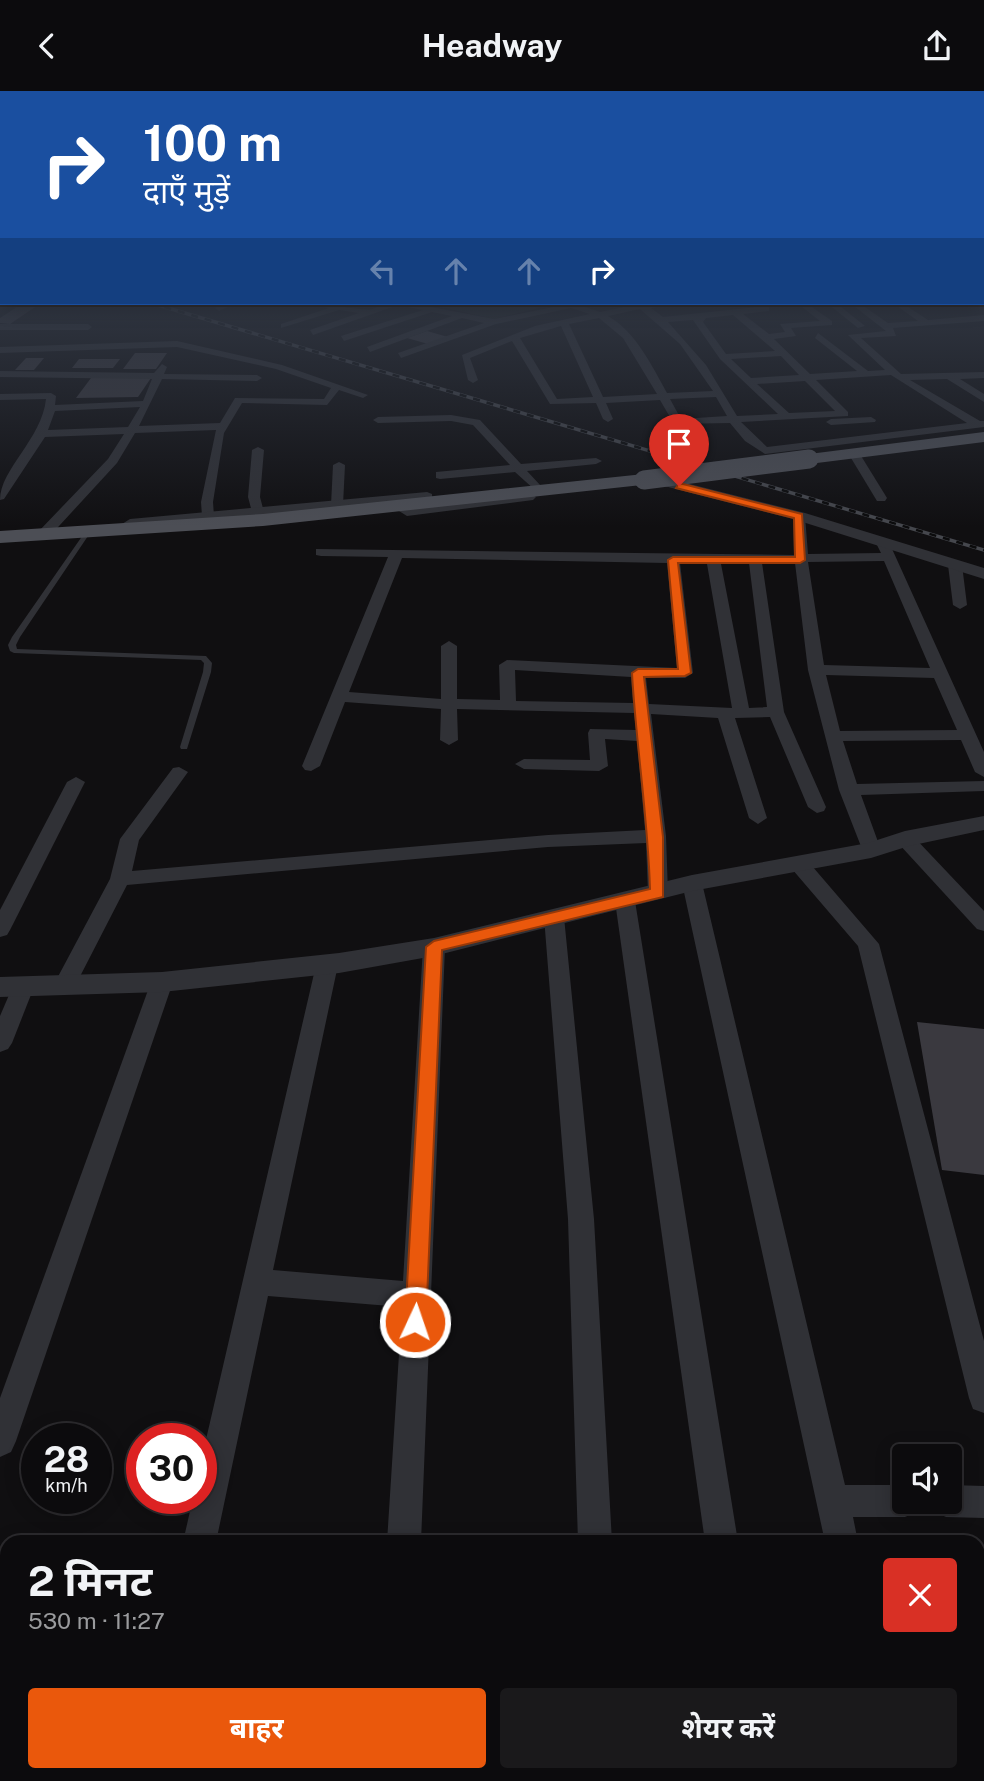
<!DOCTYPE html>
<html lang="hi">
<meta charset="utf-8">
<style>
body{margin:0;font-family:"Public Sans","Noto Sans Devanagari",sans-serif;background:#1a191b;color:#f1f3f6;height:100vh;display:flex;flex-direction:column;font-size:26px;white-space:nowrap}
*{box-sizing:border-box;margin:0}
p{font-size:23px;color:#9a9b9d}
.icon{flex:none;width:38px;height:38px;fill:none;stroke:currentColor;stroke-width:2;stroke-linecap:round;stroke-linejoin:round}
.map{position:relative;flex:1;overflow:hidden}
.details{position:absolute;left:0px;top:1444px;width:985px;height:247px;display:flex;flex-direction:column;background:#0c0b0d;border-radius:21px 21px 0 0;box-shadow:0 4px 18px #0003,0 0 0 2px #2c2b2e}
.details>*{flex:none}
.guide{position:absolute;left:0px;top:0px;width:985px;height:214px;box-shadow:0 4px 18px #0003,0 0 0 2px #2c2b2e;background:#1a4fa0;color:#fff;overflow:hidden}
.buttons{position:absolute;left:892px;top:1353px;display:grid;gap:14px}
.buttons a{display:grid;place-items:center;width:70px;height:70px;border-radius:7px;background:#0c0b0d;box-shadow:0 4px 18px #0003,0 0 0 2px #2c2b2e;font-size:35px}
.speed{position:absolute;left:21px;top:1332px;display:flex;gap:14px;font-size:35px;font-weight:700;text-align:center}
.speed>*{display:grid;place-content:center;width:91px;height:91px;border-radius:50%;background:#0c0b0d;box-shadow:0 4px 18px #0003,0 0 0 2px #2c2b2e;line-height:1}
.speed small{font-size:18px;font-weight:400}
.speed .limit{border:10px solid #d22;background:#fff;color:#111}
.pin{position:absolute;display:grid;place-items:center;width:60px;height:60px;color:#fff;margin:-72px -30px;border-radius:50% 50% 50% 0;rotate:-45deg;box-shadow:0 0 7px #0007}
.pin .icon{rotate:45deg}
.me{position:absolute;width:77px;margin:-38px;rotate:3deg;stroke-linejoin:round;filter:drop-shadow(0 0 5px #0008)}
.turn{display:flex;align-items:center;gap:24px;height:147px;padding:0 28px;font-size:32px}
.turn .icon{width:91px;height:91px;stroke-width:2.5}
.turn b{display:block;font-size:49px;line-height:60px}
.lanes{display:flex;align-items:center;height:66px;padding:0 28px;background:#0003;justify-content:center;gap:35px;direction:ltr}
.lanes .off{opacity:.35}
.round{display:grid;place-items:center;flex:none;width:74px;height:74px;border-radius:7px;background:#1a191b}
.overview{display:flex;align-items:center;justify-content:space-between;height:119px;padding:0 28px}
h1{font-size:42px;font-weight:700;line-height:52px}
.primary-button{display:flex;gap:14px;margin-top:auto;padding:14px 28px}
.primary-button a{flex:1;height:80px;border-radius:7px;background:#ea580c;color:#fff;font-size:28px;font-weight:700;line-height:80px;text-align:center}
.primary-button a+a{background:#1a191b;color:#f1f3f6}
header{display:flex;justify-content:space-between;align-items:center;height:91px;padding:0 28px;background:#0c0b0d;font-size:32px;font-weight:700}
.map>svg:first-child{display:block}
.green{fill:#1a211b}
.building{fill:#3a393f}
.lines{fill:none;stroke-linecap:round;stroke-linejoin:round}
.service{fill:#303136;fill-rule:evenodd}
.minor{fill:#303136;fill-rule:evenodd}
.tertiary{fill:#303136;fill-rule:evenodd}
.primary{fill:#4c4e55;fill-rule:evenodd}
.rail-casing{stroke:#45474d;stroke-width:3.5}
.rail{stroke:#0b0b0c;stroke-width:2.5;stroke-dasharray:7;stroke-linecap:butt}
.primary-bridge{stroke:#4c4e55;stroke-width:19}
.route{fill:#ea580c;stroke:#983908;stroke-width:2}
</style>
<header><svg class="icon" aria-label="back" viewBox="0 0 24 24"><path d="M15 5l-7 7 7 7"/></svg>Headway<svg class="icon" aria-label="share" viewBox="0 0 24 24"><path d="M12 15V3M7 8l5-5 5 5M5 13v7h14v-7"/></svg></header>
<div class="map">
<svg width="984" height="1690" viewBox="0 0 984 1690">
<rect width="100%" height="100%" fill="#100f11"/>
<!-- green -->
<polygon class="green" points="424,212 536,212 539,217 494,228"/>
<!-- building -->
<g class="building">
<polygon points="23,212 41,212 10,233 0,232 0,227"/>
<polygon points="427,240 448,246 428,253 407,247"/>
<polygon points="135,262 167,262 156,278 123,278"/>
<polygon points="26,267 44,267 34,279 15,279"/>
<polygon points="79,268 120,268 113,277 72,277"/>
<polygon points="91,287 151,287 138,306 76,307"/>
<polygon points="917,931 984,938 984,1084 942,1079"/>
</g>
<g class="lines">
<!-- service -->
<polygon class="service" points="85,441 90,442 20,546 16,554 17,558 206,565 212,572 211,581 187,658 181,658 180,656 203,581 204,572 201,569 14,562 10,560 8,554 12,546"/>
<!-- minor -->
<g class="minor">
<polygon points="185,212 194,212 190,215"/>
<polygon points="225,212 236,212 219,220 215,217"/>
<path d="M307,212L369,219L390,212H410L494,228L573,212H588L582,215L600,221L634,214L632,212H681L651,217L663,226L757,216L752,212L769,216V220L743,223L769,243L785,241L780,233L820,230L797,212H806L832,230V234L791,237L796,245L774,248L810,283L857,280L815,247L818,242L868,280L885,279L848,244L886,240L850,212H859L888,232L918,230L893,212H902L928,229L984,224V230L893,237L896,245L861,247L901,283L984,281V287L960,288L984,303V311L947,288L910,289L980,330H984V336L765,363L745,350L730,332L674,333L660,309L606,312L613,328L608,331L603,328L596,312L550,313L512,250L470,267L478,289L473,292L468,289L462,264L535,235L590,223L571,217L496,233L401,267L398,262L484,232L462,227L370,261L367,256L452,225L432,221L344,250L341,245L423,219L398,214L313,244L310,239L359,222L339,219L281,237V233L329,217ZM640,218L680,253L713,300L667,302C652,275 636,241 608,225ZM733,224L775,260L726,263L703,231L706,227ZM599,227L623,247L657,303L603,306L569,233ZM693,229L720,268L778,323L737,325L706,274L668,231ZM561,235L593,306L557,308L520,247ZM781,265L799,284L751,287L731,268ZM891,284L967,332L767,356L741,331L848,325V321L816,289ZM805,290L835,320L789,322L757,293ZM716,306L727,325L681,328L670,308Z"/>
<polygon points="827,212 836,212 865,235 858,237"/>
<polygon points="0,233 88,233 92,236 88,239 0,239"/>
<path d="M177,250L282,274L368,304L363,307L339,299L327,314L242,312L224,342L213,411L214,425L208,429L202,425L201,411L216,339L135,342L117,372L48,447H38V441L108,368L124,343L45,346L4,408L0,409C0,378 42,348 46,308L0,309V303L51,302L56,305L55,314L143,310L152,288L0,286V280L154,282L162,273L167,276L164,283L257,284L262,287L257,290L162,288L139,335L220,332L235,307L324,308L331,297L276,278L177,256L0,262V256ZM140,316L128,336L48,339L55,320Z"/>
<polygon points="451,324 480,329 521,373 596,367 602,370 596,373 527,380 541,395 535,399 515,381 440,388 436,387 436,381 510,374 473,334 451,330 378,332 373,329 378,326"/>
<polygon points="871,326 876,329 875,331 831,334 826,331 831,328"/>
<polygon points="258,356 264,359 260,406 264,421 258,425 252,421 248,406 252,359"/>
<polygon points="850,360 858,360 887,407 885,410 877,410 848,362"/>
<polygon points="339,371 345,374 343,414 337,418 331,414 333,374"/>
<path d="M799,421L805,425L808,463L881,462L876,452L888,449L984,661V686L975,681L961,649L843,650L857,693L984,690V700L861,704L881,759L871,765L864,763L839,699L808,579L795,472H762L784,621L826,716L824,720L817,722L808,716L770,626L735,627L767,727L758,733L749,727L718,627L651,623L666,745L668,802L665,807H651L648,802L646,752L548,756L127,794L72,901H56L53,895L110,788L120,748L173,677L179,676L188,681L139,749L132,780L548,744L645,739L637,650L605,648L608,675L599,680L524,678L515,673L524,668L590,669L588,642L590,638L636,639L634,622L457,618L458,649L449,654L440,649L441,618L345,611L320,675L311,680L305,679L302,675L388,466L321,465L316,464V458L794,464L793,425ZM402,467L667,472L677,577L507,569L499,574L500,609L457,608V555L449,550L441,555V608L349,601ZM884,470L930,577L824,574L808,471ZM680,472L707,473L732,617L649,613L646,587H685L693,582ZM749,472L767,616L749,617L721,473ZM515,579L631,586L633,612L516,610ZM826,584L934,587L957,639L840,640Z"/>
<polygon points="955,470 962,474 967,514 960,518 953,514 948,474"/>
<polygon points="76,686 85,691 10,839 7,844 0,846 0,819 67,691"/>
<polygon points="905,742 912,744 984,820 984,840 977,838 898,752 895,748 898,744"/>
<polygon points="799,767 806,768 879,853 984,1250 984,1322 973,1318 969,1307 858,855 792,778 789,773"/>
<polygon points="692,785 702,792 845,1394 905,1394 905,1410 921,1410 916,1421 905,1426 853,1426 858,1451 825,1451 682,792"/>
<polygon points="625,803 635,810 738,1451 705,1451 615,810"/>
<polygon points="554,819 564,826 594,1128 612,1451 578,1451 568,1128 544,826"/>
<polygon points="434,848 442,851 445,856 421,1451 387,1451 402,1216 268,1205 216,1451 183,1451 193,1407 201,1407 201,1370 316,874 319,868 335,868 338,874 273,1179 403,1190 423,856 426,851"/>
<polygon points="162,883 170,885 173,891 16,1350 11,1361 0,1366 0,1307 151,891 154,885"/>
<polygon points="23,888 31,890 34,896 12,952 8,958 0,961 0,925 15,890"/>
<polygon points="950,1394 984,1395 984,1427 946,1426 935,1421 930,1410 950,1410"/>
<polygon points="111,1684 149,1684 146,1690 108,1690"/>
<polygon points="268,1684 306,1684 305,1690 267,1690"/>
<polygon points="330,1684 401,1684 403,1688 333,1690"/>
</g>
<!-- tertiary -->
<g class="tertiary">
<polygon points="642,381 805,422 984,477 984,488 793,428 637,388 635,385"/>
<polygon points="427,401 432,403 432,409 130,438 122,433 130,428"/>
<polygon points="528,401 536,406 533,409 407,425 399,420 407,415"/>
<polygon points="984,725 984,739 909,755 871,767 692,800 434,865 339,882 162,901 0,906 0,886 162,881 339,862 434,847 692,784 868,752 905,740"/>
</g>
<!-- primary -->
<g class="primary">
<polygon points="984,341 984,351 809,373 800,368 809,363"/>
<polygon points="644,383 651,385 653,389 651,393 263,435 0,452 0,440 263,423"/>
</g>
<defs>
<polyline id="rail" points="151,212 984,459"/>
</defs>
<!-- rail casing -->
<use href="#rail" class="rail-casing"/>
<!-- rail -->
<use href="#rail" class="rail"/>
<!-- primary-bridge -->
<polyline class="primary-bridge" points="644,389 809,368"/>
</g>
<!-- sky -->
<linearGradient id="sky" x2="0" y2="1"><stop stop-color="#090809"/><stop offset="0.46" stop-color="#313743"/><stop offset="1" stop-color="#313743" stop-opacity="0"/></linearGradient>
<rect width="984" height="436" fill="url(#sky)"/>
<!-- route -->
<path class="route" d="M679,392L802,423L805,469L800,472H678L691,582L685,585L644,586L663,746V806L442,859L426,1231L423,1238L415,1241L408,1238L405,1231L426,856L434,850L650,798C648,726 636,654 632,582L638,578H678L668,469L673,466H795L794,427L676,397Z"/>
</svg>
<div class="buttons">
<a><svg class="icon" aria-label="sound" viewBox="0 0 24 24"><path d="M4 9h4l5-4v14l-5-4H4zM17 9q2 3 0 6"/></svg></a>
</div>
<div class="speed"><div>28<small>km/h</small></div><div class="limit">30</div></div>
<div class="pin" style="left:679px;top:395px;background:#d93025"><svg class="icon" aria-label="arrive" viewBox="0 0 24 24"><path d="M6 21V4h12l-3 4 3 4H6"/></svg></div>
<svg class="me" style="left:415px;top:1231px" viewBox="-20 -20 40 40"><circle r="17" fill="#ea580c" stroke="#fff" stroke-width="3"/><path d="M0-11L8 9 0 5-8 9z" fill="#fff"/></svg>
<div class="guide">
<div class="turn"><svg class="icon" aria-label="right" viewBox="0 0 24 24"><path d="M7 20v-9h11M14 6l5 5-5 5"/></svg><div><b>100 m</b>दाएँ मुड़ें</div></div>
<div class="lanes"><svg class="icon off" aria-label="left" viewBox="0 0 24 24"><path d="M17 20v-9H6M10 6l-5 5 5 5"/></svg><svg class="icon off" aria-label="ahead" viewBox="0 0 24 24"><path d="M12 20V5M6 11l6-6 6 6"/></svg><svg class="icon off" aria-label="ahead" viewBox="0 0 24 24"><path d="M12 20V5M6 11l6-6 6 6"/></svg><svg class="icon" aria-label="right" viewBox="0 0 24 24"><path d="M7 20v-9h11M14 6l5 5-5 5"/></svg></div>
</div>
<section class="details">
<div class="overview"><div><h1>2 मिनट</h1><p>530 m · 11:27</p></div><a class="round" style="background:#d93025;color:#fff"><svg class="icon" aria-label="close" viewBox="0 0 24 24"><path d="M6 6l12 12M18 6L6 18"/></svg></a></div>
<div class="primary-button"><a>बाहर</a><a>शेयर करें</a></div>
</section>
</div>
